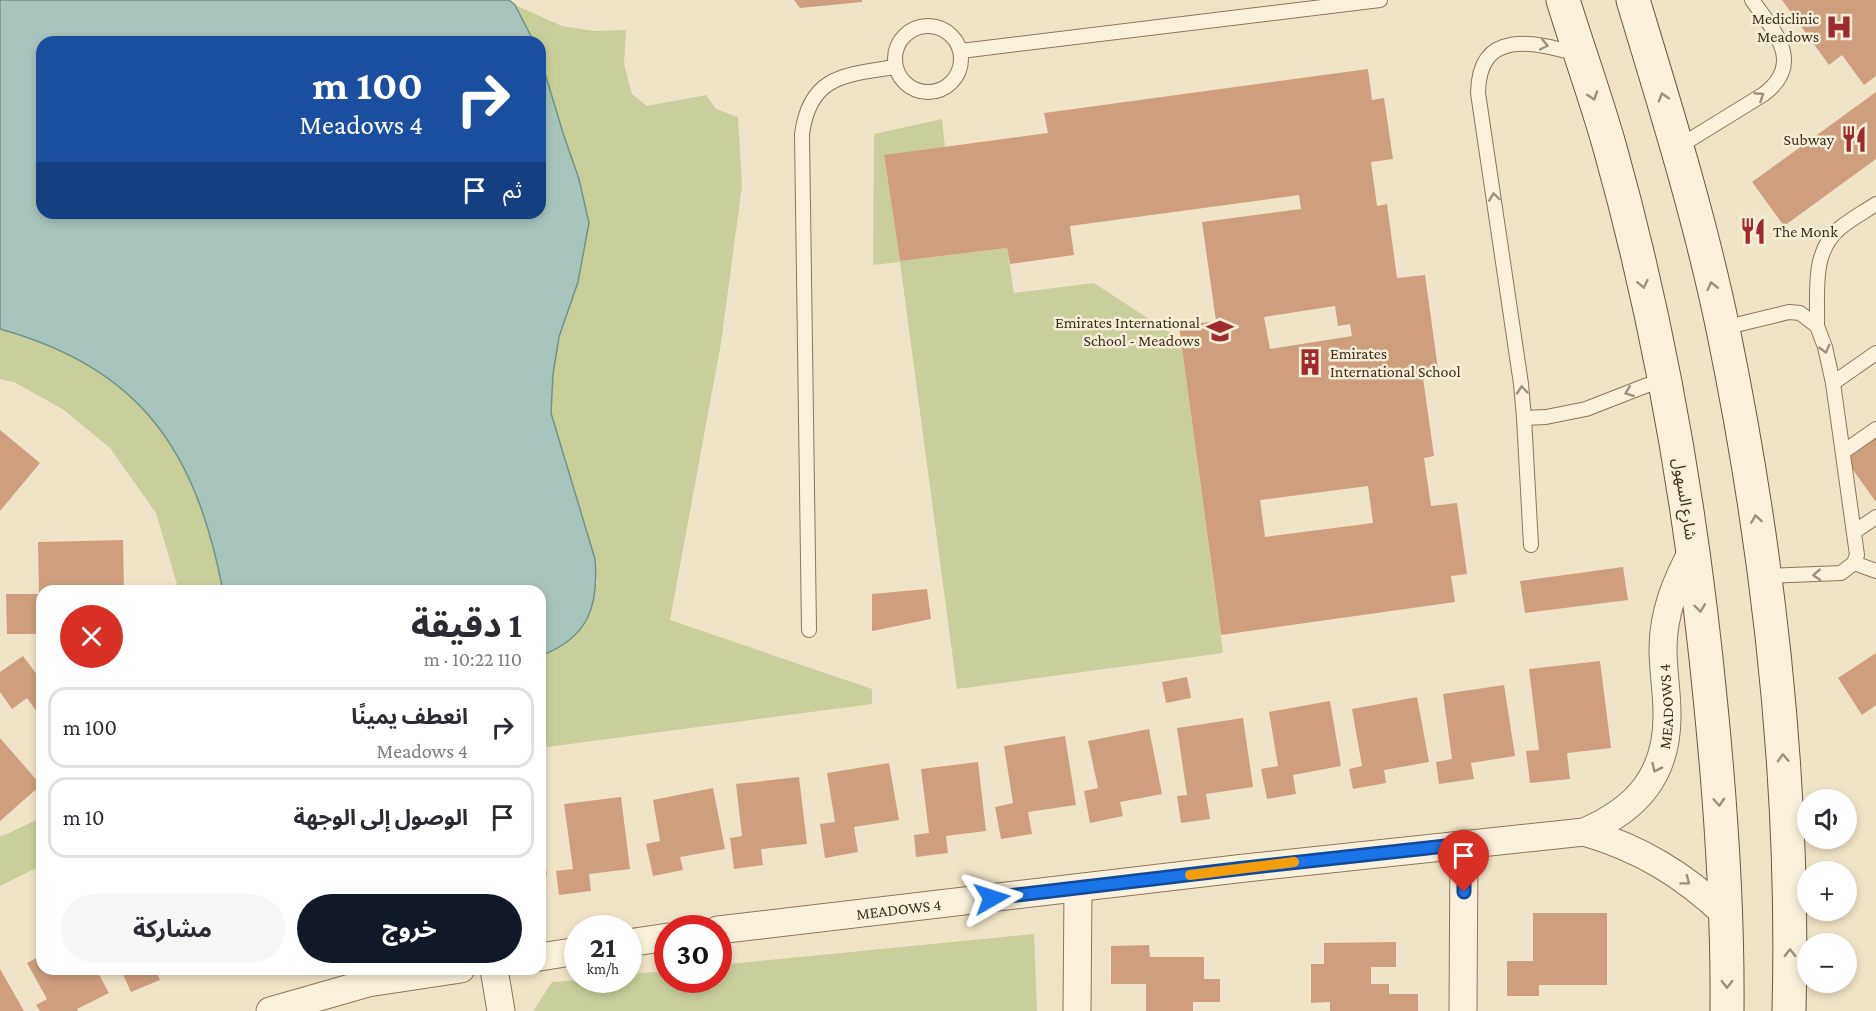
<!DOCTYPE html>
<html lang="ar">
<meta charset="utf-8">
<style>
body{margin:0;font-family:"Crimson Pro","Noto Sans Arabic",serif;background:#f7f7f7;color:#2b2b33;direction:rtl;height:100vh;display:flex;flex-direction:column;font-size:22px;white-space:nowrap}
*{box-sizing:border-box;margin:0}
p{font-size:20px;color:#7c7c81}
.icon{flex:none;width:33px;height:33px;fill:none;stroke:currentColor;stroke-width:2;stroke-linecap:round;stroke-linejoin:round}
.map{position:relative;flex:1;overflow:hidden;direction:ltr}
.panel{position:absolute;left:36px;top:585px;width:510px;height:390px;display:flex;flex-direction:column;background:#fff;border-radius:18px;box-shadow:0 3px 9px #0003;direction:rtl}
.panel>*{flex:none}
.banner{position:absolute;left:36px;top:36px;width:510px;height:183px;border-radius:18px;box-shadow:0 3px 9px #0003;direction:rtl;background:#1a4fa0;color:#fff;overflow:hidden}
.buttons{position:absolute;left:1797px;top:789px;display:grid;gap:12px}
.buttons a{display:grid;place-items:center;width:60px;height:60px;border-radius:50%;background:#fff;box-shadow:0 3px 9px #0003;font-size:30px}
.speed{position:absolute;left:564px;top:915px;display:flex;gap:12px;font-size:30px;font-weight:700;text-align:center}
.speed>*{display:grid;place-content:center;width:78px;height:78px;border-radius:50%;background:#fff;box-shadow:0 3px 9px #0003;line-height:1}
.speed small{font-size:15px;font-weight:400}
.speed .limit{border:9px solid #d22;background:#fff;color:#111}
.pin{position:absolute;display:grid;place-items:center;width:51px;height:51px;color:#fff;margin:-62px -26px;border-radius:50% 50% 50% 0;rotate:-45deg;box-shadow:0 0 6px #0007}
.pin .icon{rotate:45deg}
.me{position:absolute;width:66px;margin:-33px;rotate:84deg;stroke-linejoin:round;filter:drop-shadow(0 0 4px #0008)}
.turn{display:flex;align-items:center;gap:21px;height:126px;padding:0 24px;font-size:27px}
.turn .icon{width:78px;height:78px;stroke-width:2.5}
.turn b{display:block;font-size:42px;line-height:51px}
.then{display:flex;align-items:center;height:57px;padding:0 24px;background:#0003;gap:12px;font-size:22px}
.round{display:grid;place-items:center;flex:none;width:63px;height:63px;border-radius:32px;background:#f7f7f7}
.overview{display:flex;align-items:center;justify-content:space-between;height:102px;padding:0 24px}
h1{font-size:36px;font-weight:700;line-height:45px}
.action{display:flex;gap:12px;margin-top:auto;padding:12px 24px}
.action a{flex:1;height:69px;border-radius:36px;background:#111827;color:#fff;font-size:24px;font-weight:700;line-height:69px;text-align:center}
.action a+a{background:#f7f7f7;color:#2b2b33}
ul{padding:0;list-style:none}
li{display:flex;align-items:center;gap:18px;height:81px;margin:0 12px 9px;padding:0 12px;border:3px solid #e1e1e2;border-radius:18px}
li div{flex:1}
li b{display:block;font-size:22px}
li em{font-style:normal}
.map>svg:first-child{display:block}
.green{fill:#c9cf9b}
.water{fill:#a9c4bc;stroke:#6f938a;stroke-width:1.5}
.building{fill:#cf9f7d;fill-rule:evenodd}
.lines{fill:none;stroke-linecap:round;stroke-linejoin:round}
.lane-casing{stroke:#8d765c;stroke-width:16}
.street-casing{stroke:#8d765c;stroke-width:29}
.secondary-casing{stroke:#6f573f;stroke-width:35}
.lane{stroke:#faf1dc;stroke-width:14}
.street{stroke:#faf1dc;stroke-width:27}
.secondary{stroke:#faf1dc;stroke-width:33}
.oneway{stroke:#9c907e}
.route-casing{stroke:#114b97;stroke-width:15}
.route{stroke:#1a73e8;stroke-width:10}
.slow{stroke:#f59e0b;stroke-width:10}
.labels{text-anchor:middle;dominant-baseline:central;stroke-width:5;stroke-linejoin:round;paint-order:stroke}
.poi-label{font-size:16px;fill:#3d2e20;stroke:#f7eed8;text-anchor:end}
.street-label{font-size:16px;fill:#3d2e20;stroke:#f7eed8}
</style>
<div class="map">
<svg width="1876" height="1011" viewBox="0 0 1876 1011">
<rect width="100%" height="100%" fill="#f0e4c8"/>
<!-- green -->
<g class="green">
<polygon points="515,5 562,26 594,31 626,30 624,64 632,94 647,106 706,95 716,109 738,117 742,186 721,343 670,620 872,689 872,704 540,748 540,656 549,653 597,584 595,559 551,413 553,374 559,337 578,282 589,223 579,179 564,136 540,57 540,42 534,42"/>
<polygon points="942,119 945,147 884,156 900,261 1007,248 1014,293 1094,283 1181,340 1223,653 957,689 900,262 873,265 874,134"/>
<path d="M0,329C142,369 196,451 223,591H179L156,513L110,448L64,410L14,382L0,379Z"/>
<polygon points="42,817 42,865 0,886 0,836 9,833"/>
<polygon points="1034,934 1037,1011 533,1011 552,982 579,980 628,980 629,974 667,971 668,980 718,980 719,965"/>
</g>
<!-- water -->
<path class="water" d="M0,0H509L515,5L534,42H42V213H540V57L564,136L579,179L589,223L578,282L559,337L553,374L551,413L595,559C599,607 588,638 540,656V591H223C196,451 142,369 0,329Z"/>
<!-- building -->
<g class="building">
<polygon points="794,0 862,0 862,2 800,8"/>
<polygon points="1782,0 1876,0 1876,76 1864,85 1842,55 1829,65"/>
<path d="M1368,69L1372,100L1384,98L1393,159L1371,162L1377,206L1387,204L1397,278L1425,275L1439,376L1423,378L1434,456L1424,458L1431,506L1457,503L1467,574L1451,576L1455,602L1221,635L1179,326L1216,321L1202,222L1301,209L1299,195L1070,226L1074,255L1010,264L1007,248L900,261L884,155L1048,133L1044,113ZM1335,306L1338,326L1350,324L1352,336L1270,349L1264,317ZM1368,486L1373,523L1265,537L1260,500Z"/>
<polygon points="1876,92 1876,159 1784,226 1752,182"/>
<polygon points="0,430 40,463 0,511"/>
<polygon points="1876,438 1876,502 1846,460"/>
<polygon points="123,540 124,591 42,591 42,634 7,634 6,594 39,594 38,542"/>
<polygon points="1623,567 1628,600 1525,613 1520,581"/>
<polygon points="927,589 931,619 872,631 872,594"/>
<polygon points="1876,653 1876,705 1862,715 1838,678"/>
<polygon points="23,656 41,680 42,679 42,719 27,698 12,709 0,692 0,672"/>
<polygon points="1600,661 1611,748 1567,753 1570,779 1530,783 1526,751 1539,750 1529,669"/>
<polygon points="1187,677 1191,698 1166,703 1162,682"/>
<polygon points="1504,685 1515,756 1471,763 1474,779 1439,784 1436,762 1452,759 1443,694"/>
<polygon points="1417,697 1429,762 1384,770 1386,783 1353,789 1349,769 1362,766 1352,709"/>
<polygon points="1330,701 1341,766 1293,775 1296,794 1267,799 1261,769 1278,766 1269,712"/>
<polygon points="1243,718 1253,787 1206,794 1210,819 1181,823 1177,796 1187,795 1177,728"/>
<polygon points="1149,729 1162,794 1120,802 1123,816 1090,823 1084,791 1098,788 1088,741"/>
<polygon points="1065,736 1076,805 1028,812 1032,834 1001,839 995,807 1013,803 1004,746"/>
<polygon points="0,738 41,785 0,821"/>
<polygon points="978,762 986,831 946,836 948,853 916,857 914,835 929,833 921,769"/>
<polygon points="889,763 899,820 854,827 858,852 825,858 820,824 835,822 827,773"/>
<polygon points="799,777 807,844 761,849 763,865 734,869 730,838 742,836 736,784"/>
<polygon points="713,788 725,849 680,857 683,870 653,876 646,844 660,841 653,800"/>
<polygon points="621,797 630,869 589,874 591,891 559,895 556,871 573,869 564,804"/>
<polygon points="541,837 547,875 540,876 540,838"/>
<polygon points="1533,913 1607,913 1607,985 1539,985 1539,996 1507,996 1507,961 1533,961"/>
<polygon points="1396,942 1396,967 1371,967 1371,984 1389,984 1389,994 1418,994 1418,1011 1330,1011 1330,1002 1311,1003 1311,964 1324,964 1324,943"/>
<polygon points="1149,945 1150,957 1204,957 1204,979 1220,979 1220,1002 1193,1002 1193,1011 1146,1011 1146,984 1111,984 1111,946"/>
<polygon points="42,955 42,969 96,969 109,993 77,1009 78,1011 40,1011 36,1005 47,999 27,963"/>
<polygon points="0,969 24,1011 0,1011"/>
<polygon points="129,969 155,969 160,980 131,992 122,972"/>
</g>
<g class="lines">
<defs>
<g id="lane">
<circle cx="928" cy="59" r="33"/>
<polyline points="961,51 1380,0"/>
<path d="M1577,54C1534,42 1479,28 1478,93L1521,384L1524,418L1546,417L1586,409L1663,379"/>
<path d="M1678,147L1764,94C1805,63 1774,31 1752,0"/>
<path d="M1817,326C1818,292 1811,252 1840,228C1851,219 1864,212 1876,204"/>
<polyline points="1723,328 1789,312 1800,313 1817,326 1825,347 1833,383 1857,555 1854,563 1841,573 1765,576"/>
<polyline points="1833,383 1876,353"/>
<polyline points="1524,418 1531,545"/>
<polyline points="1843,452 1876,429"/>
<polyline points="1854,532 1876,517"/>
<polyline points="1854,563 1876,571"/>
<path d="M809,630L802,134C810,75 845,75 895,67"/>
</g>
<g id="street">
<path d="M1584,832C1640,848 1684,875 1726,915"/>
<path id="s1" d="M718,930L1245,868L1584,832C1638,809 1668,774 1667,713C1667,692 1663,671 1663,649C1663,613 1676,581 1693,550"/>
<polyline points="628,943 668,937"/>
<polyline points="540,957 578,951"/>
<polyline points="494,969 501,1011"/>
<polyline points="270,1011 368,983 461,969"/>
<polyline points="1077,1011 1078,889"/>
<polyline points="1463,1011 1464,844"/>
</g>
<g id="secondary">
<path d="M1563,0C1578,49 1596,98 1610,148C1661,330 1693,518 1711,707C1721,808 1728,909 1727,1011"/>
<path d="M1633,0C1666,109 1700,218 1723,329C1769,553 1795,782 1789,1011"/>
</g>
</defs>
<!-- lane casing -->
<use href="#lane" class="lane-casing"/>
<!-- street casing -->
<use href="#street" class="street-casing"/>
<!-- secondary casing -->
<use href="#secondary" class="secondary-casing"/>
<!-- lane -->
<use href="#lane" class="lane"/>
<!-- street -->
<use href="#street" class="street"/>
<!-- secondary -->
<use href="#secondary" class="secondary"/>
</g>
<!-- one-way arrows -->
<defs><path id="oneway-chevron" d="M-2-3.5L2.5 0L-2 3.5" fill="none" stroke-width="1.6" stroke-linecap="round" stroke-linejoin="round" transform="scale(1.5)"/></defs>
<g class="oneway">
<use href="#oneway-chevron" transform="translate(1544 45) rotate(12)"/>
<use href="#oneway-chevron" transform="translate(1593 96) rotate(72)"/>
<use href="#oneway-chevron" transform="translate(1760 96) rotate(-33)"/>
<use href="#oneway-chevron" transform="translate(1663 97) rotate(-107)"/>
<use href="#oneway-chevron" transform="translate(1494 197) rotate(-98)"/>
<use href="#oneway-chevron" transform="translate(1643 284) rotate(78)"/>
<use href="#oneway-chevron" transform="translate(1712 286) rotate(-103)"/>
<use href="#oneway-chevron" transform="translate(1825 349) rotate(75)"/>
<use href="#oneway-chevron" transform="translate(1522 390) rotate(-95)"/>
<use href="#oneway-chevron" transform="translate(1629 392) rotate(159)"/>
<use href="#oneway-chevron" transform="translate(1756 519) rotate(-99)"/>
<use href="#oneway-chevron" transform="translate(1817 575) rotate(177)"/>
<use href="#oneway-chevron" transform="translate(1700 608) rotate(83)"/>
<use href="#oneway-chevron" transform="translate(1783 758) rotate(-93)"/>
<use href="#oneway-chevron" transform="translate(1656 768) rotate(116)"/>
<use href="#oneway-chevron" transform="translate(1719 802) rotate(87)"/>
<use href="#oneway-chevron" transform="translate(1686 881) rotate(37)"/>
<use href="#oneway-chevron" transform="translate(1790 953) rotate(-90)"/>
<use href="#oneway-chevron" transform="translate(1727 984) rotate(89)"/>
</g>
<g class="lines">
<defs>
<polyline id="route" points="992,898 1245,868 1464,844 1464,892"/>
</defs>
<!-- route casing -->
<use href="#route" class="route-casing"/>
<!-- route -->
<use href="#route" class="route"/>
<!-- slow -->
<polyline class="slow" points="1190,875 1294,862"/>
</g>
<!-- icons -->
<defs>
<symbol id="hospital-bare" viewBox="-9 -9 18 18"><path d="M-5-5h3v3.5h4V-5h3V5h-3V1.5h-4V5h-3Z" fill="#9e2a2b" stroke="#f7eed8" stroke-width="2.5" paint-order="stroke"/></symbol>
<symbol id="restaurant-bare" viewBox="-9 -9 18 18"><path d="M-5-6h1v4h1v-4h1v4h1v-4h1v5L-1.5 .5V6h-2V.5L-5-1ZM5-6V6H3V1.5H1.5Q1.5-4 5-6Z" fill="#9e2a2b" stroke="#f7eed8" stroke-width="2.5" paint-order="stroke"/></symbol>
<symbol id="school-bare" viewBox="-9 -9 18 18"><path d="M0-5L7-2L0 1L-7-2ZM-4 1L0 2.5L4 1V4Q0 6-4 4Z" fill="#9e2a2b" stroke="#f7eed8" stroke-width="2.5" paint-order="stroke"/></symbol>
<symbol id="building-bare" viewBox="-9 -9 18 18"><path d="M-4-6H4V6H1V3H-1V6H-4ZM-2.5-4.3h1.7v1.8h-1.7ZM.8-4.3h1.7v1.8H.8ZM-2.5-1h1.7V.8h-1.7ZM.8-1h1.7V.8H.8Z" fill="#9e2a2b" stroke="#f7eed8" stroke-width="2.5" paint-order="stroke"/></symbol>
</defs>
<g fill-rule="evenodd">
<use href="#hospital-bare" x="1820" y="8" width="38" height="38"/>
<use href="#restaurant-bare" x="1835" y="120" width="38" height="38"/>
<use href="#restaurant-bare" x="1734" y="212" width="38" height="38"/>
<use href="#school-bare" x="1201" y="312" width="38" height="38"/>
<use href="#building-bare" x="1291" y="343" width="38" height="38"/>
</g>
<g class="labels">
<!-- poi labels -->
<g class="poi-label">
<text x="1819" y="18">Mediclinic<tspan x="1819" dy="18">Meadows</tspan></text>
<text x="1834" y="139">Subway</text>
<text x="1773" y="231" text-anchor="start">The Monk</text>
<text x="1200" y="322">Emirates International<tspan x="1200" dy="18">School - Meadows</tspan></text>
<text x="1330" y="353" text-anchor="start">Emirates<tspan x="1330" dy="18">International School</tspan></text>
</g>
<!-- street labels -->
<g class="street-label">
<text transform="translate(1685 499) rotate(81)">شارع السهول</text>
<text stroke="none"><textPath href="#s1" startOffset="1034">MEADOWS 4</textPath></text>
<text stroke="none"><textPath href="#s1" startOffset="182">MEADOWS 4</textPath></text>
</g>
</g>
</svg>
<div class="buttons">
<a><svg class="icon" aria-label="sound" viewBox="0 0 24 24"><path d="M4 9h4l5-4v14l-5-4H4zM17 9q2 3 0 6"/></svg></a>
<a>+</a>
<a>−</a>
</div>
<div class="speed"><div>21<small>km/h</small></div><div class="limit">30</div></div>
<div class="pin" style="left:1464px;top:892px;background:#d93025"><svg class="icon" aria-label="arrive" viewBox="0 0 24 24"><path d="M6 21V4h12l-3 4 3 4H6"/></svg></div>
<svg class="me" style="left:992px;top:898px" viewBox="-20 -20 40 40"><path d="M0-17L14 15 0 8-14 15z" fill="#1a73e8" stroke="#fff" stroke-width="4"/></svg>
<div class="banner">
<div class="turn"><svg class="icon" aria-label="right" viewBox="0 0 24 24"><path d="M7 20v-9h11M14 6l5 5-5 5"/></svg><div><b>100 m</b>Meadows 4</div></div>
<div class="then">ثم<svg class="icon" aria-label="arrive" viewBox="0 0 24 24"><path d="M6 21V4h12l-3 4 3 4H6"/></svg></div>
</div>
<section class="panel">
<div class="overview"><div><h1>1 دقيقة</h1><p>110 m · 10:22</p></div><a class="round" style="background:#d93025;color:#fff"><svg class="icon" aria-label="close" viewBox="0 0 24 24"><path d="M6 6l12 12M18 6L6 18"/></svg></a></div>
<ul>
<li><svg class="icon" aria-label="right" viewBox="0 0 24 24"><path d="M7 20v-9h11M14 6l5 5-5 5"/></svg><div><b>انعطف يمينًا</b><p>Meadows 4</p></div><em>100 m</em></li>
<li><svg class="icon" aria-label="arrive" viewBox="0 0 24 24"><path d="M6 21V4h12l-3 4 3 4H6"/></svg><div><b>الوصول إلى الوجهة</b></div><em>10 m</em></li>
</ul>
<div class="action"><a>خروج</a><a>مشاركة</a></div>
</section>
</div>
